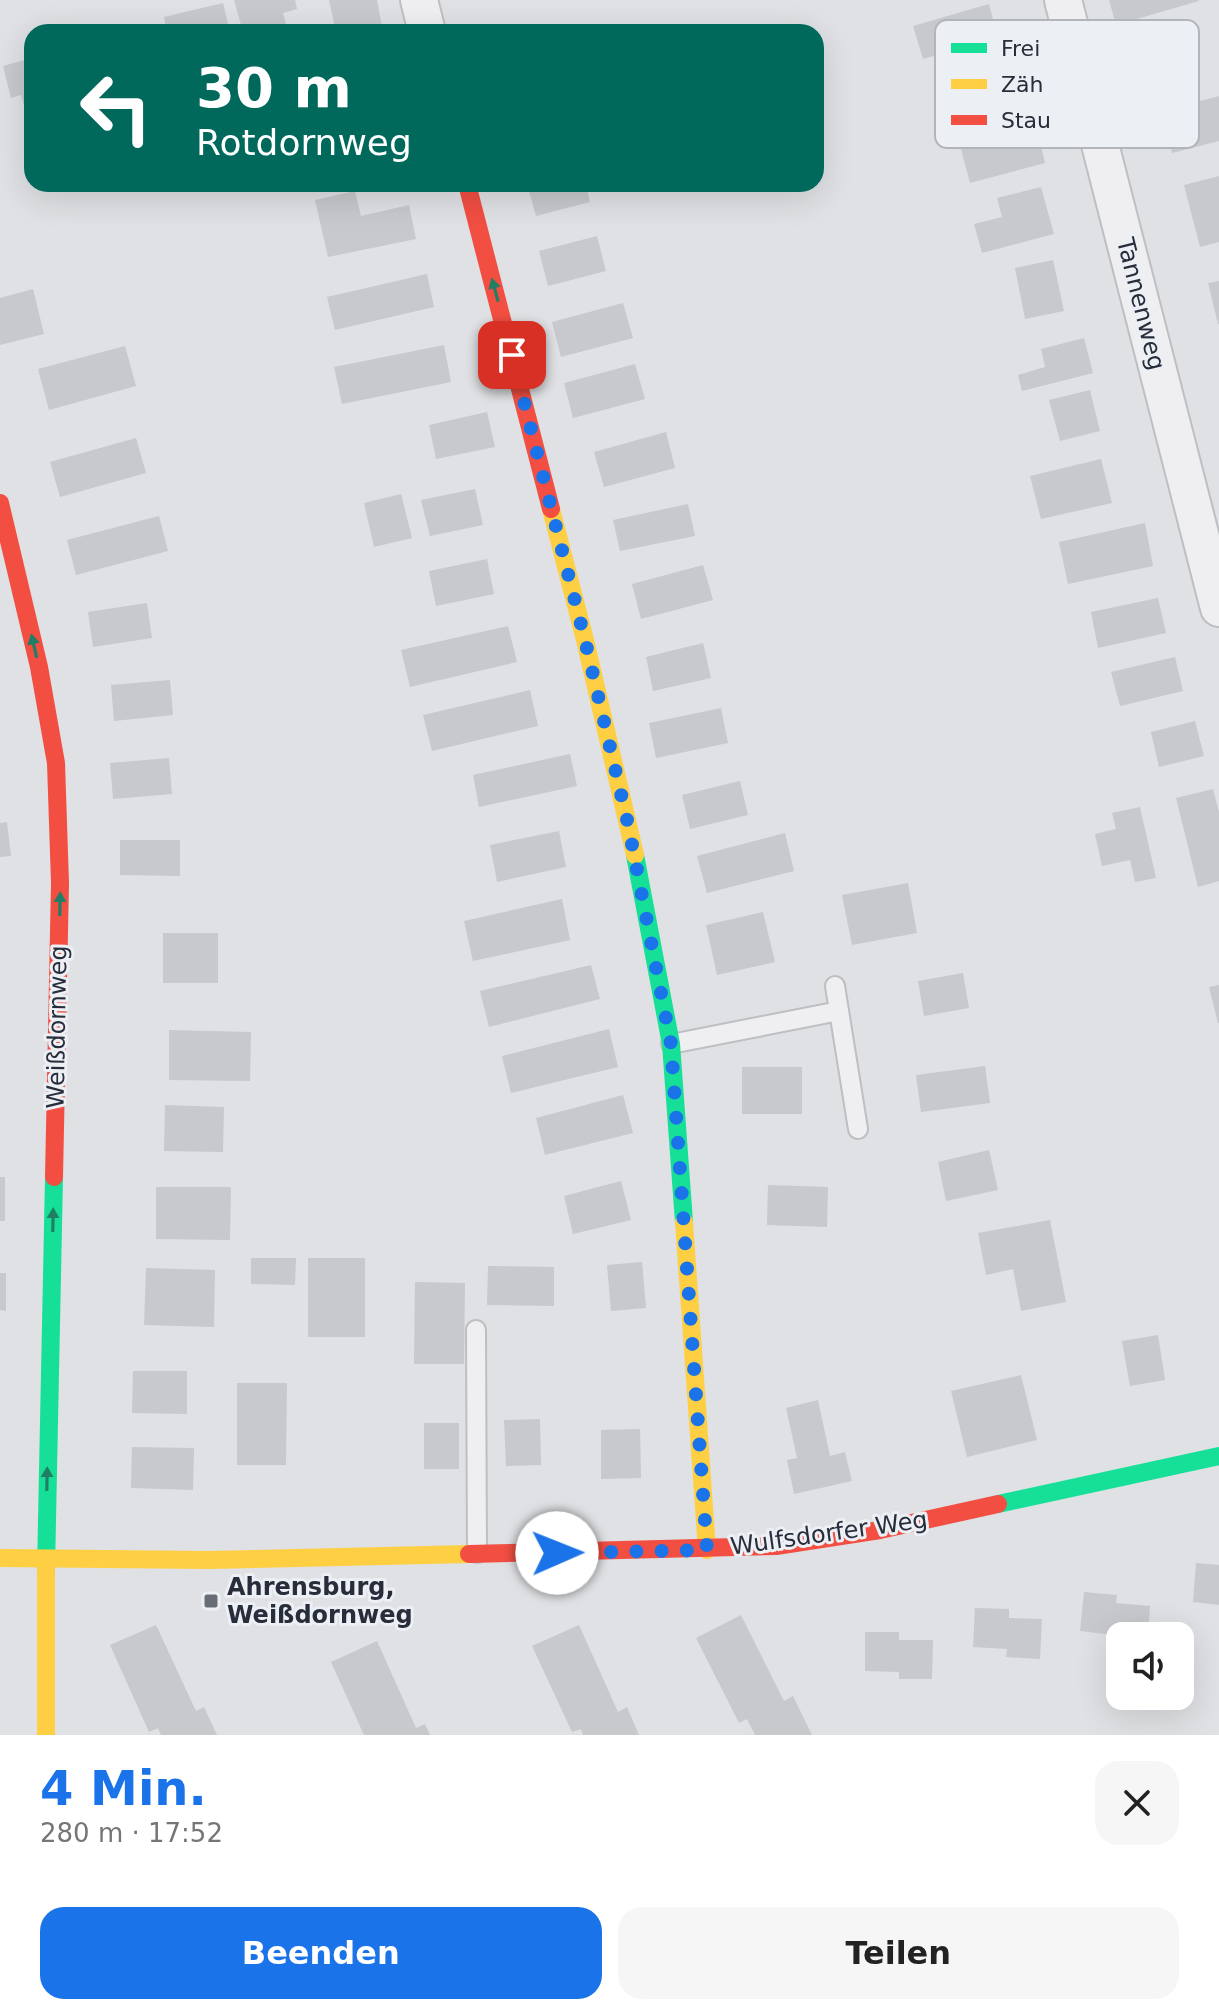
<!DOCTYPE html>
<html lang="de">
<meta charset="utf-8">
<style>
body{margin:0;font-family:"DejaVu Sans",sans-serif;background:#f6f6f6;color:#222;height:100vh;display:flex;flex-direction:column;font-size:30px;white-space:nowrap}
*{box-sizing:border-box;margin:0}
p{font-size:26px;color:#767676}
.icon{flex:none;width:44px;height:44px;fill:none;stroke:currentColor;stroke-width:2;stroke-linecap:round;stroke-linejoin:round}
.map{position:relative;height:1735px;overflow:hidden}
.sheet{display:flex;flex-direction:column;background:#fff;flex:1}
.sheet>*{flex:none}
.hud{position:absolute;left:24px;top:24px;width:800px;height:168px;border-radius:24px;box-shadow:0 8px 32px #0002;background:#00695c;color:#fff;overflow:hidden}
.controls{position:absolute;left:1106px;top:1622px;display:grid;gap:16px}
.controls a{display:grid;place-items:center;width:88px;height:88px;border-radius:16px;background:#fff;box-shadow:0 8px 32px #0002;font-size:40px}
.pin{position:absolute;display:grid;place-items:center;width:68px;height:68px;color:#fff;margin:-34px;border-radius:16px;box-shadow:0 4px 12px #0006}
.me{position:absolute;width:88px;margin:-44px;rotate:89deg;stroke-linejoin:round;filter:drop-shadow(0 0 6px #0008)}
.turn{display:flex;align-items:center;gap:28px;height:168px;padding:0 40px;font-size:36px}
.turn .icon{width:104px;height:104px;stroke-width:2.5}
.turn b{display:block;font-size:56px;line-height:68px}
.round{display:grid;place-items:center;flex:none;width:84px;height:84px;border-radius:24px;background:#f6f6f6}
.overview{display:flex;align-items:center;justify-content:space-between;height:136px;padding:0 40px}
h1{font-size:48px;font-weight:700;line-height:60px;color:#1a73e8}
.button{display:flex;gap:16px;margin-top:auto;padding:16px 40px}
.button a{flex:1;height:92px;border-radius:24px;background:#1a73e8;color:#fff;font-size:32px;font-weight:700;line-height:92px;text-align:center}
.button a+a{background:#f6f6f6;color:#222}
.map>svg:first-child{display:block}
.building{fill:#c7c9cc}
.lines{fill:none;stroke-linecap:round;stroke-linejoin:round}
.lane-casing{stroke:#bdbfc2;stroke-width:22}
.street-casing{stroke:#bdbfc2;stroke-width:40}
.lane{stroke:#efeff1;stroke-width:18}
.street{stroke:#efeff1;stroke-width:36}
.fast{stroke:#16e098;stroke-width:18}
.slow{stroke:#ffcf43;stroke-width:18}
.jam{stroke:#f24e42;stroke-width:18}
.oneway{fill:#207e65}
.route{stroke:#1a73e8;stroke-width:14;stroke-dasharray:0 25.2}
.poi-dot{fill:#686c76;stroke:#eceff4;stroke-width:3}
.labels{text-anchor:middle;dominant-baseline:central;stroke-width:6;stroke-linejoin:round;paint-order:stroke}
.street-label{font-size:24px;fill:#282d3b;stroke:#eceff4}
.poi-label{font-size:24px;font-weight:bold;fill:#282d3b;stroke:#eceff4;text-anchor:start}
.key{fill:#eceff4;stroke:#b1b5bc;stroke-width:2}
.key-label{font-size:22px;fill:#282d3b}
</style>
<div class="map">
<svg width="1219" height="1735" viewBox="0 0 1219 1735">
<rect width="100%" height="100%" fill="#dfe1e4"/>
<!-- building -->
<g class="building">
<polygon points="234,0 295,0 297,9 283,13 288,32 243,32"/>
<polygon points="329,0 377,0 383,32 336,32"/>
<polygon points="1109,0 1198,0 1199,1 1116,25"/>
<polygon points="223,3 230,32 167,32 164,17"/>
<polygon points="989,4 998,38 923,59 913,26"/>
<polygon points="1190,37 1200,74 1133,93 1123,54"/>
<polygon points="32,58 32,115 27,116 21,95 11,98 3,66"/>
<polygon points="1219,96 1219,141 1172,153 1162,111"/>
<polygon points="1037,129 1045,163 970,183 961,149"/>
<polygon points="1219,176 1219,242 1200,247 1184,185"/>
<polygon points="527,184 586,184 590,202 536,216"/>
<polygon points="1041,187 1054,234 982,253 974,224 1002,217 997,198"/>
<polygon points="355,191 361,216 409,205 416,239 328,257 315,200"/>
<polygon points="597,236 606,271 548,286 539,251"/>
<polygon points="1053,260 1064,311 1025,319 1015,268"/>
<polygon points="427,274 434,307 335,330 327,297"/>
<polygon points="1219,281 1219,324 1218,324 1208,283"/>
<polygon points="33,289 44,334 0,345 0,298"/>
<polygon points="623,303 633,338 561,357 552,322"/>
<polygon points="1084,338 1093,373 1022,391 1018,375 1045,367 1041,349"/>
<polygon points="444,345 451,382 342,404 334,367"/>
<polygon points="125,346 136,386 49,410 38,369"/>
<polygon points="635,364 645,399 573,418 564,383"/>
<polygon points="1090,390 1100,431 1060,441 1049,400"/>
<polygon points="487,412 495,447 436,459 429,425"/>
<polygon points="666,432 675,468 604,487 594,452"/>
<polygon points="136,438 146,473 60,497 50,462"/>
<polygon points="1101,459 1112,503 1041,519 1030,476"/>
<polygon points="475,489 483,525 430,536 421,500"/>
<polygon points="401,494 412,538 374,547 364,503"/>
<polygon points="688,504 695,536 620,551 613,520"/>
<polygon points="159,516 168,551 76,575 67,540"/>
<polygon points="1145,523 1153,566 1068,584 1059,542"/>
<polygon points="487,559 494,594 436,606 429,571"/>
<polygon points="703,565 713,600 641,619 632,584"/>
<polygon points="1158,598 1166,633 1098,648 1091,612"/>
<polygon points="147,603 152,638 93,647 88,612"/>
<polygon points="508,626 517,662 410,687 401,650"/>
<polygon points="703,643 711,678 653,691 646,657"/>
<polygon points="1175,657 1183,691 1120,706 1111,672"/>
<polygon points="170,680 173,715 114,721 111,685"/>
<polygon points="530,690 538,726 432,751 423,715"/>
<polygon points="721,708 728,743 656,758 649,723"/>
<polygon points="1195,721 1204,756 1159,767 1151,732"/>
<polygon points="570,754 577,786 479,807 473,775"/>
<polygon points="169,758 172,794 113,799 110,763"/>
<polygon points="740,781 748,815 690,829 682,795"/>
<polygon points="1213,789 1219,812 1219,881 1198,887 1176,798"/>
<polygon points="1140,807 1156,878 1135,882 1130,860 1102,866 1095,834 1116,829 1112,813"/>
<polygon points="7,822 11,856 0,857 0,823"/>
<polygon points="559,831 566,867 497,882 490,845"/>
<polygon points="785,833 794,871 707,893 697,856"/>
<polygon points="120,840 180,840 180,876 120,875"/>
<polygon points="908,883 917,933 852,945 842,895"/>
<polygon points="562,899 570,940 473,961 464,921"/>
<polygon points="763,912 775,962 717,975 706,925"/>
<rect x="163" y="933" width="55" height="50"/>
<polygon points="591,965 600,999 489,1027 480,991"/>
<polygon points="963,973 969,1008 924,1016 918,981"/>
<polygon points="1219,985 1219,1023 1218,1023 1209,987"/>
<polygon points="609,1029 618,1067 511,1093 502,1056"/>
<polygon points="169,1030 251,1032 250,1081 169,1080"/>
<polygon points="985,1066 990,1103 921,1112 916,1075"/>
<rect x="742" y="1067" width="60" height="47"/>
<polygon points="623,1095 633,1133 545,1155 536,1118"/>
<polygon points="165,1105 224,1107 223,1152 164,1151"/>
<polygon points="989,1150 998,1190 946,1201 938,1162"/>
<rect x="0" y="1177" width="5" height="44"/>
<polygon points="621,1181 631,1220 573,1234 564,1196"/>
<polygon points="768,1185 828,1187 827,1227 767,1225"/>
<polygon points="156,1187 231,1187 230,1240 156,1239"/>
<polygon points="1050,1220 1066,1302 1021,1311 1013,1269 986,1275 978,1233"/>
<polygon points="251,1258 296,1258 295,1285 251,1284"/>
<rect x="308" y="1258" width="57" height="79"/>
<polygon points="642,1262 646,1308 611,1311 607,1265"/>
<polygon points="488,1266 554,1267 554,1306 487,1305"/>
<polygon points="146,1268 215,1270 214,1327 144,1325"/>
<polygon points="0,1273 6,1273 6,1311 0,1310"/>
<polygon points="415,1282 465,1283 464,1364 414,1364"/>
<polygon points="1158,1335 1165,1380 1130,1386 1122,1341"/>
<polygon points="133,1371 187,1371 187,1414 132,1413"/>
<polygon points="1021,1375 1037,1440 967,1457 951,1391"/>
<polygon points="237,1383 287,1383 286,1465 237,1465"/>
<polygon points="818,1400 830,1456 845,1452 852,1481 794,1494 787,1460 797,1458 786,1408"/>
<polygon points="540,1419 541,1465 506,1466 504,1420"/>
<rect x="424" y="1423" width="35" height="46"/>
<polygon points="640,1429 641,1478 601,1479 601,1430"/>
<polygon points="132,1447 194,1448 193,1490 131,1488"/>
<polygon points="1196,1563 1219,1565 1219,1605 1193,1602"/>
<polygon points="1084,1592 1117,1595 1116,1603 1150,1606 1148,1636 1120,1636 1120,1643 1113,1642 1114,1635 1080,1631"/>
<polygon points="975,1608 1009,1609 1009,1618 1042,1619 1040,1659 1006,1657 1007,1649 973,1647"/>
<polygon points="741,1615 784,1701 793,1696 812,1735 755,1735 747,1719 739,1723 696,1638"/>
<polygon points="156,1625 196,1711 204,1707 217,1735 161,1735 158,1728 149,1732 110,1645"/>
<polygon points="579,1625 618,1712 627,1707 639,1735 583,1735 581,1729 572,1732 532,1646"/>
<polygon points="865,1632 899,1632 899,1640 933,1640 932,1679 899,1679 899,1672 865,1671"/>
<polygon points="377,1641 416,1728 425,1724 430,1735 364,1735 331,1662"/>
</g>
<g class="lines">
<defs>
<g id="lane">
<polyline points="835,986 858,1129"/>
<polyline points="671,1044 839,1011"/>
<polyline points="476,1330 477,1553"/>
</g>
<g id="street">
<polyline points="419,0 427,32"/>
<polyline points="1063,0 1219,608"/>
</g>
</defs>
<!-- lane casing -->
<use href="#lane" class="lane-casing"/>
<!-- street casing -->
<use href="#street" class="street-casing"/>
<!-- lane -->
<use href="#lane" class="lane"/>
<!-- street -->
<use href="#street" class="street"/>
<!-- fast -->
<g class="fast">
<polyline points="635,855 671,1044 684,1222"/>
<polyline points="998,1504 1219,1456"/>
<polyline points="46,1570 54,1177"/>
</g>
<!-- slow -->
<g class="slow">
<polyline points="551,509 585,640 635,855"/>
<polyline points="684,1222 707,1550"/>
<polyline points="0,1558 209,1560 469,1554"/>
<polyline points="46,1570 46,1735"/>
</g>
<!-- jam -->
<g class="jam">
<polyline points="467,184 551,509"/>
<polyline points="0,503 39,667 56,763 60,883 54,1177"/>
<polyline points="469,1554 776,1546 880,1530 998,1504"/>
</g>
</g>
<!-- one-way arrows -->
<defs><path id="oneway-solid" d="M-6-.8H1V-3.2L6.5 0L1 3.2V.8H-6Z" transform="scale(2)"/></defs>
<g class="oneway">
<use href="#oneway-solid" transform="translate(495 290) rotate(-105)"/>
<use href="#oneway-solid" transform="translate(34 646) rotate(-103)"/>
<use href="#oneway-solid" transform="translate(60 904) rotate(-89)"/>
<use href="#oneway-solid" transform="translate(53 1220) rotate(-89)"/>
<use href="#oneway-solid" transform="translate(47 1479) rotate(-89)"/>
</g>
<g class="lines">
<!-- route -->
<polyline class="route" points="512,355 585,640 628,824 671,1044 707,1550 557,1553"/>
</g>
<!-- markers -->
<rect class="poi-dot" x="203" y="1593" width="16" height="16" rx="4"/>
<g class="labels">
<!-- street labels -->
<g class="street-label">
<text transform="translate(1141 304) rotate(76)">Tannenweg</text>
<text transform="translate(57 1027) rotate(-89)">Weißdornweg</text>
<text transform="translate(829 1533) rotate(-8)">Wulfsdorfer Weg</text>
</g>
<!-- poi labels -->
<g class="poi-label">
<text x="227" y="1587">Ahrensburg,<tspan x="227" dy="28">Weißdornweg</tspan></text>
</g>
</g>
<!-- legend -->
<rect x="935" y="20" width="264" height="128" rx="12" class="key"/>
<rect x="951" y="43" width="36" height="10" fill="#16e098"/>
<rect x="951" y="79" width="36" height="10" fill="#ffcf43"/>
<rect x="951" y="115" width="36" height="10" fill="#f24e42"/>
<g class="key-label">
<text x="1001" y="56">Frei</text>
<text x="1001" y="92">Zäh</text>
<text x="1001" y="128">Stau</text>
</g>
</svg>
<div class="controls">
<a><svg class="icon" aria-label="sound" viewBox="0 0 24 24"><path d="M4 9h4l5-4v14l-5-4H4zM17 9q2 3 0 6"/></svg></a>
</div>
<div class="pin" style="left:512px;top:355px;background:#d93025"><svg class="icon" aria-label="arrive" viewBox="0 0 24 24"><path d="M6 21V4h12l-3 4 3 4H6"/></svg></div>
<svg class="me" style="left:557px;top:1553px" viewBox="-20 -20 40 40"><circle r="19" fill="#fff"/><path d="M0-13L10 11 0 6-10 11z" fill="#1a73e8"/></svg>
<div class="hud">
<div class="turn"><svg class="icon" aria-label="left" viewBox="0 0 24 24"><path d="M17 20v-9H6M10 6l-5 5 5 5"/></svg><div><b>30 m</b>Rotdornweg</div></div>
</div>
</div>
<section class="sheet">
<div class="overview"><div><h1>4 Min.</h1><p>280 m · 17:52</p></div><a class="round"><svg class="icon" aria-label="close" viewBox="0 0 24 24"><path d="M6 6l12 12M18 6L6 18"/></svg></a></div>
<div class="button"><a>Beenden</a><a>Teilen</a></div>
</section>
